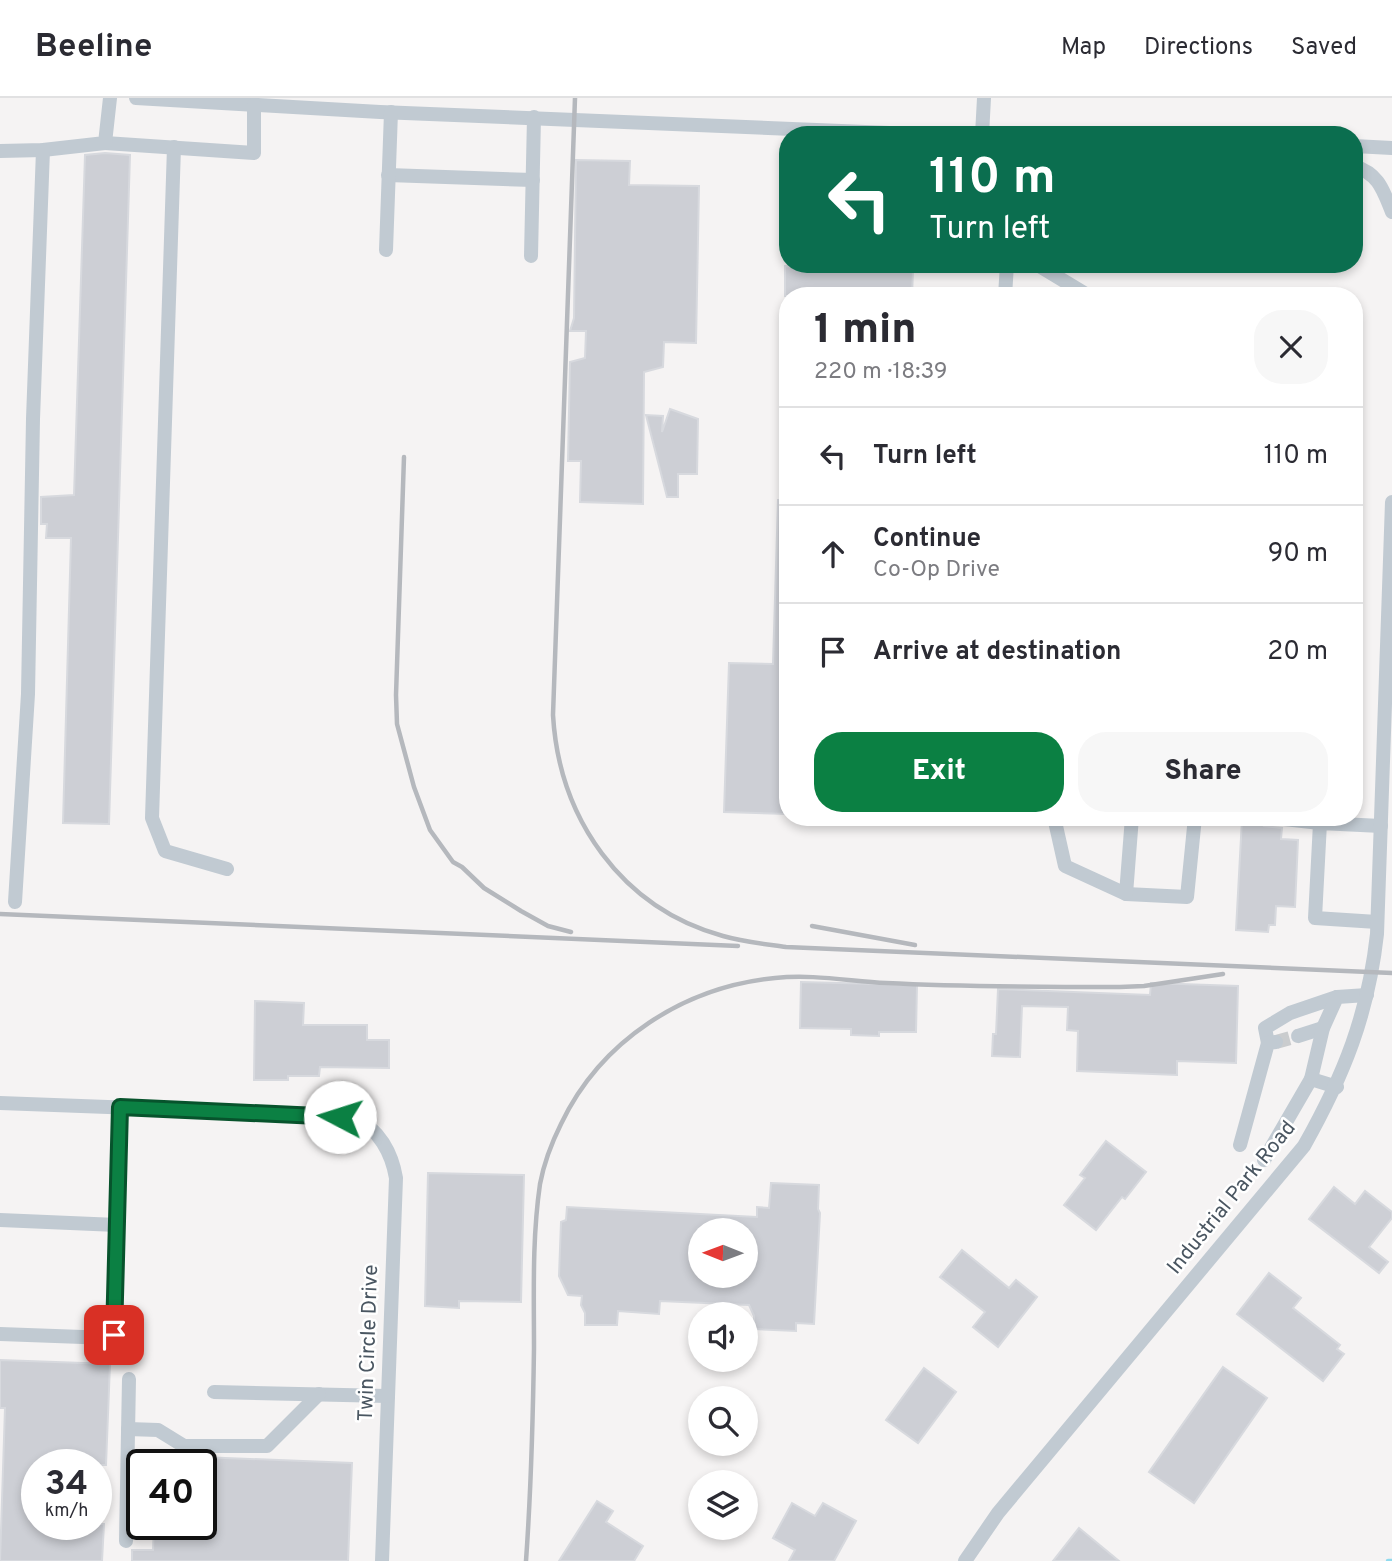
<!DOCTYPE html>
<meta charset="utf-8">
<style>
body{margin:0;font-family:Overpass,sans-serif;background:#f7f7f7;color:#2b2b33;height:100vh;display:flex;flex-direction:column;font-size:26px;white-space:nowrap}
*{box-sizing:border-box;margin:0}
p{font-size:23px;color:#7c7c81}
.icon{flex:none;width:38px;height:38px;fill:none;stroke:currentColor;stroke-width:2;stroke-linecap:round;stroke-linejoin:round}
.map{position:relative;flex:1;overflow:hidden}
.sheet{position:absolute;left:779px;top:189px;width:584px;height:539px;display:flex;flex-direction:column;background:#fff;border-radius:28px;box-shadow:0 4px 10px #0003}
.sheet>*{flex:none}
.banner{position:absolute;left:779px;top:28px;width:584px;height:147px;border-radius:28px;box-shadow:0 4px 10px #0003;background:#0b6e4f;color:#fff;overflow:hidden}
.needle{width:46px;rotate:271deg}
.fabs{position:absolute;left:688px;top:1120px;display:grid;gap:14px}
.fabs a{display:grid;place-items:center;width:70px;height:70px;border-radius:50%;background:#fff;box-shadow:0 4px 10px #0003;font-size:35px}
.speed{position:absolute;left:21px;top:1351px;display:flex;gap:14px;font-size:35px;font-weight:700;text-align:center}
.speed>*{display:grid;place-content:center;width:91px;height:91px;border-radius:50%;background:#fff;box-shadow:0 4px 10px #0003;line-height:1}
.speed small{font-size:18px;font-weight:400}
.speed .limit{border:4px solid #111;border-radius:10px;background:#fff;color:#111}
.pin{position:absolute;display:grid;place-items:center;width:60px;height:60px;color:#fff;margin:-30px;border-radius:14px;box-shadow:0 4px 10px #0006}
.me{position:absolute;width:77px;margin:-38px;rotate:275deg;stroke-linejoin:round;filter:drop-shadow(0 0 5px #0008)}
.turn{display:flex;align-items:center;gap:24px;height:147px;padding:0 35px;font-size:32px}
.turn .icon{width:91px;height:91px;stroke-width:2.5}
.turn b{display:block;font-size:49px;line-height:60px}
.round{display:grid;place-items:center;flex:none;width:74px;height:74px;border-radius:28px;background:#f7f7f7}
.summary{display:flex;align-items:center;justify-content:space-between;height:119px;padding:0 35px}
h1{font-size:42px;font-weight:800;line-height:52px}
.primary-button{display:flex;gap:14px;margin-top:auto;padding:14px 35px}
.primary-button a{flex:1;height:80px;border-radius:28px;background:#0b8043;color:#fff;font-size:28px;font-weight:800;line-height:80px;text-align:center}
.primary-button a+a{background:#f7f7f7;color:#2b2b33}
ul{padding:0;list-style:none}
li{display:flex;align-items:center;gap:21px;height:98px;padding:0 35px;border-top:2px solid #e1e1e2}
li div{flex:1}
li b{display:block;font-size:26px}
li em{font-style:normal}
header{display:flex;align-items:center;gap:42px;box-sizing:border-box;height:98px;padding:0 35px;background:#fff;border-bottom:2px solid #e1e1e2}
header strong{font-size:33px}
nav{display:flex;gap:38px;margin-inline-start:auto;font-size:24px}
.map>svg:first-child{display:block}
.lines{fill:none;stroke-linecap:round;stroke-linejoin:round}
.stream{stroke:#90daee;stroke-width:4.5}
.building{fill:#cdcfd5;stroke:#d7d9de;stroke-width:2;fill-rule:evenodd}
.minor-tunnel{stroke:#caccce;stroke-width:14;stroke-dasharray:14 7;stroke-linecap:butt}
.minor{stroke:#c1cad2;stroke-width:14}
.rail{stroke:#b5b8bd;stroke-width:4.5}
.route-casing{stroke:#07532c;stroke-width:18}
.route{stroke:#0b8043;stroke-width:12}
.labels{text-anchor:middle;dominant-baseline:central;stroke-width:5;stroke-linejoin:round;paint-order:stroke}
.street-label{font-size:21px;fill:#4a5661;stroke:#fff}
</style>
<header>
<strong>Beeline</strong>
<nav><a>Map</a><a>Directions</a><a>Saved</a></nav>
</header>
<div class="map">
<svg width="1392" height="1463" viewBox="0 0 1392 1463">
<rect width="100%" height="100%" fill="#f5f3f3"/>
<g class="lines">
<!-- stream -->
<polyline class="stream" points="1388,1463 1392,1463"/>
</g>
<!-- building -->
<g class="building">
<polygon points="105,55 130,57 109,726 63,725 71,440 46,440 47,426 41,426 41,399 74,397 85,57"/>
<polygon points="576,62 630,63 629,87 699,88 696,245 664,244 663,269 644,274 643,406 580,404 581,363 568,363 570,264 585,260 586,233 570,233 574,220"/>
<polygon points="785,168 913,172 912,198 785,198"/>
<polygon points="670,311 698,321 697,376 678,376 678,399 667,399 646,317 663,318 662,334"/>
<polygon points="778,402 788,402 788,716 724,714 729,565 773,566"/>
<polygon points="1242,721 1257,722 1264,728 1282,730 1281,741 1298,742 1295,809 1276,808 1275,827 1269,827 1268,834 1236,832"/>
<polygon points="801,884 917,887 916,934 879,934 879,938 851,937 851,931 800,930"/>
<polygon points="1151,885 1238,888 1236,965 1177,963 1177,977 1077,973 1078,933 1067,932 1068,909 1022,908 1020,959 992,958 993,936 996,936 998,891 1150,897"/>
<polygon points="255,903 304,905 303,927 367,927 367,942 389,942 389,970 320,969 319,978 288,978 288,982 254,982"/>
<polygon points="1106,1043 1146,1074 1125,1101 1122,1099 1096,1132 1064,1107 1085,1080 1080,1077"/>
<polygon points="428,1075 524,1077 521,1204 459,1203 459,1210 425,1208"/>
<path d="M771,1085L819,1087L818,1111L820,1115L814,1226L796,1225V1233L754,1231V1218L749,1207L660,1203L659,1216L618,1213L617,1227H585V1215L581,1207L582,1198L568,1197L559,1178L561,1124L566,1122L567,1109L757,1119V1109L769,1110ZM700,1132H746V1178H700Z"/>
<polygon points="1334,1089 1355,1106 1365,1093 1392,1114 1392,1120 1369,1149 1388,1164 1379,1175 1309,1121"/>
<polygon points="962,1152 1009,1190 1016,1182 1037,1199 998,1249 973,1229 985,1214 940,1179"/>
<polygon points="1269,1175 1301,1200 1293,1210 1340,1247 1337,1251 1344,1256 1323,1283 1237,1216"/>
<polygon points="0,1262 110,1266 106,1367 37,1367 37,1426 104,1426 102,1463 0,1463 5,1310 0,1310"/>
<polygon points="1223,1269 1267,1300 1194,1405 1149,1374"/>
<polygon points="924,1270 956,1294 918,1345 886,1322"/>
<polygon points="201,1359 352,1365 348,1463 132,1463 132,1452 153,1452 154,1426 201,1426"/>
<polygon points="597,1403 613,1413 606,1424 643,1448 634,1463 559,1463"/>
<polygon points="792,1405 815,1418 823,1405 856,1423 834,1463 789,1463 795,1452 773,1440"/>
<polygon points="1079,1430 1119,1463 1053,1463"/>
</g>
<g class="lines">
<!-- minor-tunnel -->
<polyline class="minor-tunnel" points="1276,944 1298,938"/>
<!-- minor -->
<g class="minor">
<polyline points="136,0 380,14 938,37"/>
<polyline points="982,37 984,0"/>
<polyline points="105,45 254,55 254,7"/>
<polyline points="1354,48 1392,50"/>
<polyline points="174,49 152,720 165,753 227,771"/>
<polyline points="0,53 43,52 105,45 110,0"/>
<path d="M1354,68C1379,76 1383,92 1392,114"/>
<polyline points="388,77 533,82"/>
<polyline points="386,152 391,14"/>
<polyline points="531,158 534,19"/>
<polyline points="1036,166 1089,198"/>
<polyline points="1005,198 1007,166"/>
<polyline points="1054,719 1065,768 1126,796 1187,799 1195,719"/>
<polyline points="1266,719 1320,725"/>
<polyline points="1126,796 1132,719"/>
<polyline points="15,804 28,596 33,321 43,52"/>
<polyline points="1377,824 1315,820 1320,725 1381,728"/>
<polyline points="1298,938 1323,930"/>
<polyline points="1268,945 1265,930 1290,915 1337,899"/>
<polyline points="1311,981 1323,930 1337,899 1367,897"/>
<path d="M0,1005L326,1017C335,1018 346,1018 355,1021C379,1030 392,1056 396,1080L382,1463"/>
<polyline points="1240,1047 1268,945 1276,944"/>
<polyline points="1264,1062 1311,981 1337,989"/>
<polyline points="0,1122 117,1127 120,1009"/>
<polyline points="0,1236 110,1240 114,1237 117,1127"/>
<polyline points="214,1294 388,1298"/>
<polyline points="128,1331 158,1332 184,1348 267,1348 319,1296"/>
<polyline points="126,1443 129,1281"/>
<path d="M965,1463L998,1415L1304,1048C1344,977 1368,917 1377,836L1392,404"/>
</g>
<!-- rail -->
<g class="rail">
<path d="M575,0L553,617C559,720 621,810 723,838C744,844 765,846 786,849L1392,875"/>
<polyline points="404,359 396,597 397,626 414,689 430,732 453,764 462,769 484,790 521,813 548,828 571,834"/>
<polyline points="0,816 738,848"/>
<polyline points="812,828 915,847"/>
<path d="M526,1463C531,1392 533,1321 534,1250C534,1195 532,1141 540,1086C544,1065 552,1044 561,1026C601,942 684,889 775,880C812,876 849,883 886,885C964,889 1042,889 1120,889L1144,888L1223,876"/>
</g>
</g>
<g class="lines">
<defs>
<polyline id="route" points="114,1237 120,1009 340,1019"/>
</defs>
<!-- route casing -->
<use href="#route" class="route-casing"/>
<!-- route -->
<use href="#route" class="route"/>
</g>
<g class="labels">
<!-- street labels -->
<g class="street-label">
<text transform="translate(1232 1100) rotate(-51)">Industrial Park Road</text>
<text transform="translate(369 1245) rotate(-88)">Twin Circle Drive</text>
</g>
</g>
</svg>
<div class="fabs">
<a><svg class="needle" viewBox="-14 -14 28 28"><path d="M0-13l5 13h-10z" fill="#e53935"/><path d="M0 13l5-13h-10z" fill="#7c7c81"/></svg></a>
<a><svg class="icon" aria-label="sound" viewBox="0 0 24 24"><path d="M4 9h4l5-4v14l-5-4H4zM17 9q2 3 0 6"/></svg></a>
<a><svg class="icon" aria-label="search" viewBox="0 0 24 24"><circle cx="10" cy="10" r="6"/><path d="M15 15l6 6"/></svg></a>
<a><svg class="icon" aria-label="layers" viewBox="0 0 24 24"><path d="M12 4l9 5-9 5-9-5zM3 14l9 5 9-5"/></svg></a>
</div>
<div class="speed"><div>34<small>km/h</small></div><div class="limit">40</div></div>
<div class="pin" style="left:114px;top:1237px;background:#d93025"><svg class="icon" aria-label="arrive" viewBox="0 0 24 24"><path d="M6 21V4h12l-3 4 3 4H6"/></svg></div>
<svg class="me" style="left:340px;top:1019px" viewBox="-20 -20 40 40"><circle r="19" fill="#fff"/><path d="M0-13L10 11 0 6-10 11z" fill="#0b8043"/></svg>
<div class="banner">
<div class="turn"><svg class="icon" aria-label="left" viewBox="0 0 24 24"><path d="M17 20v-9H6M10 6l-5 5 5 5"/></svg><div><b>110 m</b>Turn left</div></div>
</div>
<section class="sheet">
<div class="summary"><div><h1>1 min</h1><p>220 m · 18:39</p></div><a class="round"><svg class="icon" aria-label="close" viewBox="0 0 24 24"><path d="M6 6l12 12M18 6L6 18"/></svg></a></div>
<ul>
<li><svg class="icon" aria-label="left" viewBox="0 0 24 24"><path d="M17 20v-9H6M10 6l-5 5 5 5"/></svg><div><b>Turn left</b></div><em>110 m</em></li>
<li><svg class="icon" aria-label="ahead" viewBox="0 0 24 24"><path d="M12 20V5M6 11l6-6 6 6"/></svg><div><b>Continue</b><p>Co-Op Drive</p></div><em>90 m</em></li>
<li><svg class="icon" aria-label="arrive" viewBox="0 0 24 24"><path d="M6 21V4h12l-3 4 3 4H6"/></svg><div><b>Arrive at destination</b></div><em>20 m</em></li>
</ul>
<div class="primary-button"><a>Exit</a><a>Share</a></div>
</section>
</div>
